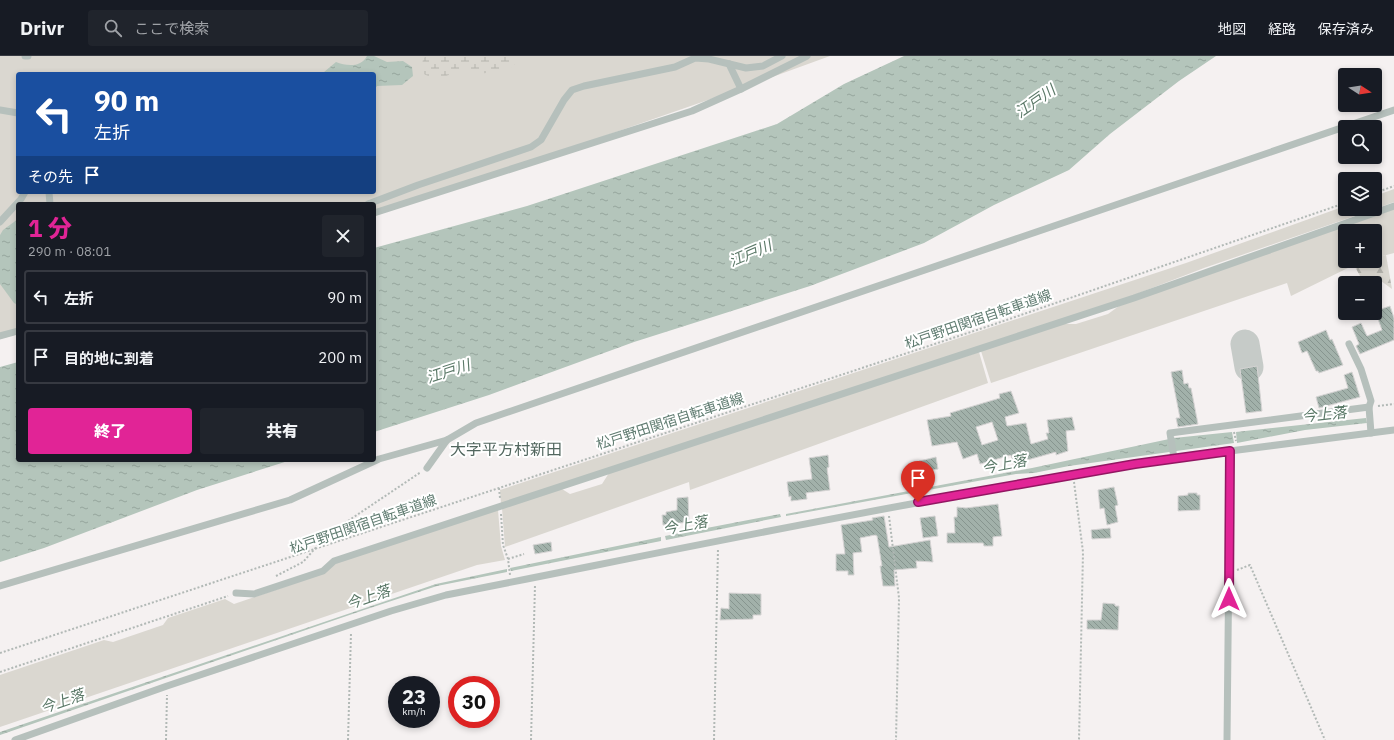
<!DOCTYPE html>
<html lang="ja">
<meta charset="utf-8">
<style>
body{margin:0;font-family:"IBM Plex Sans","Noto Sans JP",sans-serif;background:#20242c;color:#f1f3f6;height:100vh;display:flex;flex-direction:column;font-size:15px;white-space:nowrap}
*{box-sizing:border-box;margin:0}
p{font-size:13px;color:#9ea1a6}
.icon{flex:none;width:22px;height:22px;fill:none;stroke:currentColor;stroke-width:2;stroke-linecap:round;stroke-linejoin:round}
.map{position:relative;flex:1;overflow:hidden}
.drawer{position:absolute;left:16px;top:146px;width:360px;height:260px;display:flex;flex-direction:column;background:#171b24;border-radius:4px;box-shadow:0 2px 6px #0003}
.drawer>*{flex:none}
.guide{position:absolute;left:16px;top:16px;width:360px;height:122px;border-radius:4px;box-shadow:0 2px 6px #0003;background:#1a4fa0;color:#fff;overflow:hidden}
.needle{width:26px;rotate:102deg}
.buttons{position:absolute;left:1338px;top:12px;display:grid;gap:8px}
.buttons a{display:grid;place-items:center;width:44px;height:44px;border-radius:4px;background:#171b24;box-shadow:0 2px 6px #0003;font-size:20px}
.speed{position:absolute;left:388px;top:620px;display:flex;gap:8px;font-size:20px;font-weight:700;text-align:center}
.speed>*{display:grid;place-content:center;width:52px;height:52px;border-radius:50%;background:#171b24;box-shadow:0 2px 6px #0003;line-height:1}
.speed small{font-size:10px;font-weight:400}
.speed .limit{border:6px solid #d22;background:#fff;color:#111}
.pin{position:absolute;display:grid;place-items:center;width:34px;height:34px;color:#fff;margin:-41px -17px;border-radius:50% 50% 50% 0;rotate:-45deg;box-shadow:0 0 4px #0007}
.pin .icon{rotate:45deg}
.me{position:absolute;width:44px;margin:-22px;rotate:0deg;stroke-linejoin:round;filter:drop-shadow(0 0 3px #0008)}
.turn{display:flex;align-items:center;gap:14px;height:84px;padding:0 12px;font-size:18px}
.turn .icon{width:52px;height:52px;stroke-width:2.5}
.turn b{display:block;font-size:28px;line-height:34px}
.then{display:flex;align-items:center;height:38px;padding:0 12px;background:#0003;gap:8px;font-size:15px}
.round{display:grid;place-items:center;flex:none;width:42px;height:42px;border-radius:4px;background:#20242c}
.summary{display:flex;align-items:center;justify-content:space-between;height:68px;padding:0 12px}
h1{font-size:24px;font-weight:800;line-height:30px;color:#e12496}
.button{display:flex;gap:8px;margin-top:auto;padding:8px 12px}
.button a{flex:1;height:46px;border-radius:4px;background:#e12496;color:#fff;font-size:16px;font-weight:800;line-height:46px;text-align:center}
.button a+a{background:#20242c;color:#f1f3f6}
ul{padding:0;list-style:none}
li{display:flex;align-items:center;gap:12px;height:54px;margin:0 8px 6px;padding:0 4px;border:2px solid #363941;border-radius:4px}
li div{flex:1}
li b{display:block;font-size:15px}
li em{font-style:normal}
header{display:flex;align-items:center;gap:24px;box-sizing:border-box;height:56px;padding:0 20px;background:#171b24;border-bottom:1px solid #363941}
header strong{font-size:19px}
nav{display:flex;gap:22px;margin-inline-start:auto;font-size:14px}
.search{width:280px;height:36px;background:#20242c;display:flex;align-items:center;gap:10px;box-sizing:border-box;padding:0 14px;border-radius:4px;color:#9ea1a6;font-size:15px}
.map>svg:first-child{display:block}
.grass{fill:#dad7d0;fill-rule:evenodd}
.forest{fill:url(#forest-firs)}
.wetland{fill:url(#wetland-marsh)}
.water{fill:url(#water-ripples)}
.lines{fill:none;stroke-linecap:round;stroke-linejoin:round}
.taxiway{stroke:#c6cbc8;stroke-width:29}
.building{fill:url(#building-back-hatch);stroke:#d6d4d4;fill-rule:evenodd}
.path{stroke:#b2b9b6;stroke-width:2;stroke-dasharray:2 2;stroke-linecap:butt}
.minor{stroke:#b6c0bc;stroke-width:7}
.route-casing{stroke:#921762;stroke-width:10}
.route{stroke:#e12496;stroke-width:7}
.labels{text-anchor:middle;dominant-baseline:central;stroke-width:4;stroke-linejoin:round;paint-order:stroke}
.street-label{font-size:14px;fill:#607c71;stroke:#fff}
.water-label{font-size:15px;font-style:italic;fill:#5a7867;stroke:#fff}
.quarter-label{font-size:16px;fill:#52675f;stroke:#fff}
</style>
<header>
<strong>Drivr</strong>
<div class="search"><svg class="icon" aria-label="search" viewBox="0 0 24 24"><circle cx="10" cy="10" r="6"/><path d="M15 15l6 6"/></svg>ここで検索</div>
<nav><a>地図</a><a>経路</a><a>保存済み</a></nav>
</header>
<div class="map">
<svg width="1394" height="684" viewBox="0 0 1394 684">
<defs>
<pattern id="forest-firs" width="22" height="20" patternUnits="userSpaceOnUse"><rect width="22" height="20" fill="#dad7d0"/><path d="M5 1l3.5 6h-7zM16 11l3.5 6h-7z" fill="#b4b3ad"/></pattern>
<pattern id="wetland-marsh" width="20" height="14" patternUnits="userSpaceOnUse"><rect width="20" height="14" fill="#dad7d0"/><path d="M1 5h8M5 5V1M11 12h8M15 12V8" fill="none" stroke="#b4b3ad"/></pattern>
<pattern id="water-ripples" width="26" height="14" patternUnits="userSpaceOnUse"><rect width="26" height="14" fill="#b4c5bb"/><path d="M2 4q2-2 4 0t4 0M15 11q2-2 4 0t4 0" fill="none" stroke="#96a59c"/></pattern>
<pattern id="building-back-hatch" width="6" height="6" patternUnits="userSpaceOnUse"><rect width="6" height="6" fill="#a2b1aa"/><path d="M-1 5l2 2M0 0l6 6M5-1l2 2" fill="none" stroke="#87958f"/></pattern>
</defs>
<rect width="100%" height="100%" fill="#f5f1f1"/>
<!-- grass -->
<g class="grass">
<path d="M0,0H830L731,36L374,160V148H18V278L0,283ZM18,18H374V136H18Z"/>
<polygon points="1394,133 1394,146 1375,153 1375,140"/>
<polygon points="1345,150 1345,153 1375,153 1204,212 1126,242 501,448 500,434 1186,207"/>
<polygon points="1394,153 1394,197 1375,202 1375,175 1345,175 1345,205 1366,205 1354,209 1291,240 1287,227 991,327 981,295 1062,268 1076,268 1108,258 1119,250"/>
<polygon points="979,296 988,327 690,434 689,426 505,491 502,452 562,433 570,438 602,428 609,417"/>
<polygon points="498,454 501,490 505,504 477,509 0,671 0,619 104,584 113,586 163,569 168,562 225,543 234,548 325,517 335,507"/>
</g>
<!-- forest -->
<polygon class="forest" points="1386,199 1392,233 1381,225 1360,220 1354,209 1366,205 1375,205 1375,202"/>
<!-- wetland -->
<path class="wetland" d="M426,0H524L509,13L480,18L463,11C447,20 438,28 421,16L423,3Z"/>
<!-- water -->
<g class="water">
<path d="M367,0H374L387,6L403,5L412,11L413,20L402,29L377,30L374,34V18H314L324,16L336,6C346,10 361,12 367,0Z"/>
<polygon points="904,0 1216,0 1179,25 1110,78 1069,114 994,149 924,187 810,230 634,286 489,339 374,376 374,192 527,150 777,68 844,28"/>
<polygon points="18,163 18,249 14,247 0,228 0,179 3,174"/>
<polygon points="18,306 18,404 291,404 197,434 44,492 0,506 0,311"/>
<polygon points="1366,362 1367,367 1305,374 1237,387 1236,376"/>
<polygon points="1232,376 1234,387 1069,410 1034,417 1016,418 786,460 786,458 1032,412 1174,382"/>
<polygon points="780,458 781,461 666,484 665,480"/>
<polygon points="661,481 661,485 511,515 510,512"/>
<polygon points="507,513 507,516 437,530 364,554 0,679 0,676 436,528"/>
</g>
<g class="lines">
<!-- taxiway -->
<polyline class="taxiway" points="1245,288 1249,311"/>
</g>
<!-- building -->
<g class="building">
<polygon points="1390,250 1394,262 1394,284 1360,298 1356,290 1359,288 1352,271 1361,267 1367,280 1382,274 1375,255"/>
<polygon points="1326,274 1330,284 1332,283 1343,309 1319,317 1318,315 1316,315 1307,295 1302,297 1298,286"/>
<polygon points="1257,310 1262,355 1246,357 1240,313"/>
<polygon points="1182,314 1184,328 1188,327 1189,332 1191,332 1198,368 1178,371 1176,362 1180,362 1171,316"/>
<polygon points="1352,316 1360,341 1319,352 1316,341 1348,332 1344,319"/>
<path d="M1011,335L1019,357L1005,361L1007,370L1026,367L1031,388L1048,383L1046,377H1049L1047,364L1072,361L1075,374L1066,375L1068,395L1056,399V396L1013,408L1011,399L980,408L977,398L963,403L957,386L932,390L927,364L951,360L950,357L1000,342L999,338ZM992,366L998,384L982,389L976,371Z"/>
<polygon points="828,399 829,411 827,412 830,434 806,437 807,443 791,445 791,440 789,441 787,426 812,423 809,402"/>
<polygon points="936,401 938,413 921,416 919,405"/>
<polygon points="1114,431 1118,449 1115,450 1118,466 1107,469 1104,452 1100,453 1098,434"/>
<polygon points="1188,437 1197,437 1197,439 1200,439 1200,454 1178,455 1178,440 1188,439"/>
<polygon points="688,441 689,466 663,469 662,459 666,459 666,456 677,454 677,442"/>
<polygon points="998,448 1002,480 993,481 993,490 984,490 983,487 947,487 947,477 955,477 954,461 957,461 957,451 966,452"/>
<polygon points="884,460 889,491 930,484 933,506 916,505 917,512 894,514 895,530 883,530 880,510 882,510 877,480 875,479 860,482 862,496 853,497 854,519 848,519 848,515 836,515 836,498 845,498 841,469 873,464 872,462"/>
<polygon points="935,460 938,480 923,482 920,462"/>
<polygon points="1110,472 1111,482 1092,483 1091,474"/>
<polygon points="551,486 552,495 535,498 533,489"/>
<polygon points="729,537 761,538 761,559 753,559 753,563 720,564 721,552 729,553"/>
<polygon points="1103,547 1115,548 1115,550 1119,550 1118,574 1087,573 1087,564 1101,564"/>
</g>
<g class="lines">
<!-- path -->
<g class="path">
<polyline points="1375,137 1394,130"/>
<polyline points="1378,350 1394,348"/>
<polyline points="1234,376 1236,385"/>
<polyline points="1074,426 1083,496 1079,684"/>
<polyline points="499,432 500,442"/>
<polyline points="501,458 503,489 508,503 510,519"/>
<polyline points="889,460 899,542 896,684"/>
<polyline points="508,503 524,498"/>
<polyline points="1237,514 1250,509 1325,684"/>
<polyline points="276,520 303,506 327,479 421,416"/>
<polyline points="0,597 992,269 1345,147"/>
<polyline points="0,616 228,540"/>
<polyline points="166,684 167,639"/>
<polyline points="348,684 351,577"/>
<polyline points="531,684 535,529"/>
<polyline points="714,684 718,492"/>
</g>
<!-- minor -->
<g class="minor">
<polyline points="25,0 28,0"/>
<polyline points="729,8 741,33"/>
<polyline points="0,54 18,57"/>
<polyline points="49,136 50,148"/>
<polyline points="368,148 418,129 531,91 541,84 564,44 572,34 584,30 675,11 695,2 709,3 746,12 763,10 782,0"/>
<polyline points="374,157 692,55 741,33 807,0"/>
<polyline points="0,166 21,143 25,136"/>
<polyline points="0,280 18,275"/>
<polyline points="1349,288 1361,313 1371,345 1369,351 1371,377"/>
<polyline points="1174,402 1170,377 1369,351"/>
<polyline points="427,412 447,384"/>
<polyline points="0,530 290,444 379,403 447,384 476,367 1394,54"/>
<polyline points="236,537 254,538 323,515 334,505 1134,242 1394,150"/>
<path d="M15,684L167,630L391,555L446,539C604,508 763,475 922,446C1024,427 1126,407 1230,395"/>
<polyline points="1227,684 1230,395 1394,374"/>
</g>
</g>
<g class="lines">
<defs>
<polyline id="route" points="918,446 1135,408 1230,395 1229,543"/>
</defs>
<!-- route casing -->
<use href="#route" class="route-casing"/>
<!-- route -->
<use href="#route" class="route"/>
</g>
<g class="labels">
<!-- street labels -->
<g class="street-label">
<text transform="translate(978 263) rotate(-19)">松戸野田関宿自転車道線</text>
<text transform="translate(670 365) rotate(-18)">松戸野田関宿自転車道線</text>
<text transform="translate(363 468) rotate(-19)">松戸野田関宿自転車道線</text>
</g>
<!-- water labels -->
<g class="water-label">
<text transform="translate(1035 45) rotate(-35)">江戸川</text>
<text transform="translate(750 197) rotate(-23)">江戸川</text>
<text transform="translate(448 315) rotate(-18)">江戸川</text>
<text transform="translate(1324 358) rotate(-6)">今上落</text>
<text transform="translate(1004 408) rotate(-11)">今上落</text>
<text transform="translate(685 469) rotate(-11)">今上落</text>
<text transform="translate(368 541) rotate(-19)">今上落</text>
<text transform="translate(62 645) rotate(-19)">今上落</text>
</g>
<!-- quarter labels -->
<g class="quarter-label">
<text x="506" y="393">大字平方村新田</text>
</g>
</g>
</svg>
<div class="buttons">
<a><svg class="needle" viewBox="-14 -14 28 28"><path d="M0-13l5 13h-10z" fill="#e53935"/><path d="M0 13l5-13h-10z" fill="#9ea1a6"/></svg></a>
<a><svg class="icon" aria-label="search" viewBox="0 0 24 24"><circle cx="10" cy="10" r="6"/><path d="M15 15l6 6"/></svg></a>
<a><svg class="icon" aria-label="layers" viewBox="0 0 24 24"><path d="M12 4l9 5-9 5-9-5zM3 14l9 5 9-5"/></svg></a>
<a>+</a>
<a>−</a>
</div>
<div class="speed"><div>23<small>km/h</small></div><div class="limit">30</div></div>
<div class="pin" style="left:918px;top:446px;background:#d93025"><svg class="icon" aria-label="arrive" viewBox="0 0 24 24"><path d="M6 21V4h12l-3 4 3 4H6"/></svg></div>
<svg class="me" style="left:1229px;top:543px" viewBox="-20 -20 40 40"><path d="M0-17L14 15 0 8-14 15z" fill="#e12496" stroke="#fff" stroke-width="4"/></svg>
<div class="guide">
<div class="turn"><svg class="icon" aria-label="left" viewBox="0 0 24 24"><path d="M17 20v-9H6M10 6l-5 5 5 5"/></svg><div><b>90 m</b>左折</div></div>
<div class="then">その先<svg class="icon" aria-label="arrive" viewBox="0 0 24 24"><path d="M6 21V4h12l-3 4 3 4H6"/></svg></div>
</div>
<section class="drawer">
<div class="summary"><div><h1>1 分</h1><p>290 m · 08:01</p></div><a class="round"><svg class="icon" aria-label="close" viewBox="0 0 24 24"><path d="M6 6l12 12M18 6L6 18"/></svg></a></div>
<ul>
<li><svg class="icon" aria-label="left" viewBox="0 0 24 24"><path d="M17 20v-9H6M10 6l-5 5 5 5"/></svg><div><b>左折</b></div><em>90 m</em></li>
<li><svg class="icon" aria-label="arrive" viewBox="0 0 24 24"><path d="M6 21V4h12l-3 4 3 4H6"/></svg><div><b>目的地に到着</b></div><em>200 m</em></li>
</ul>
<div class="button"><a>終了</a><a>共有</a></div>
</section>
</div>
